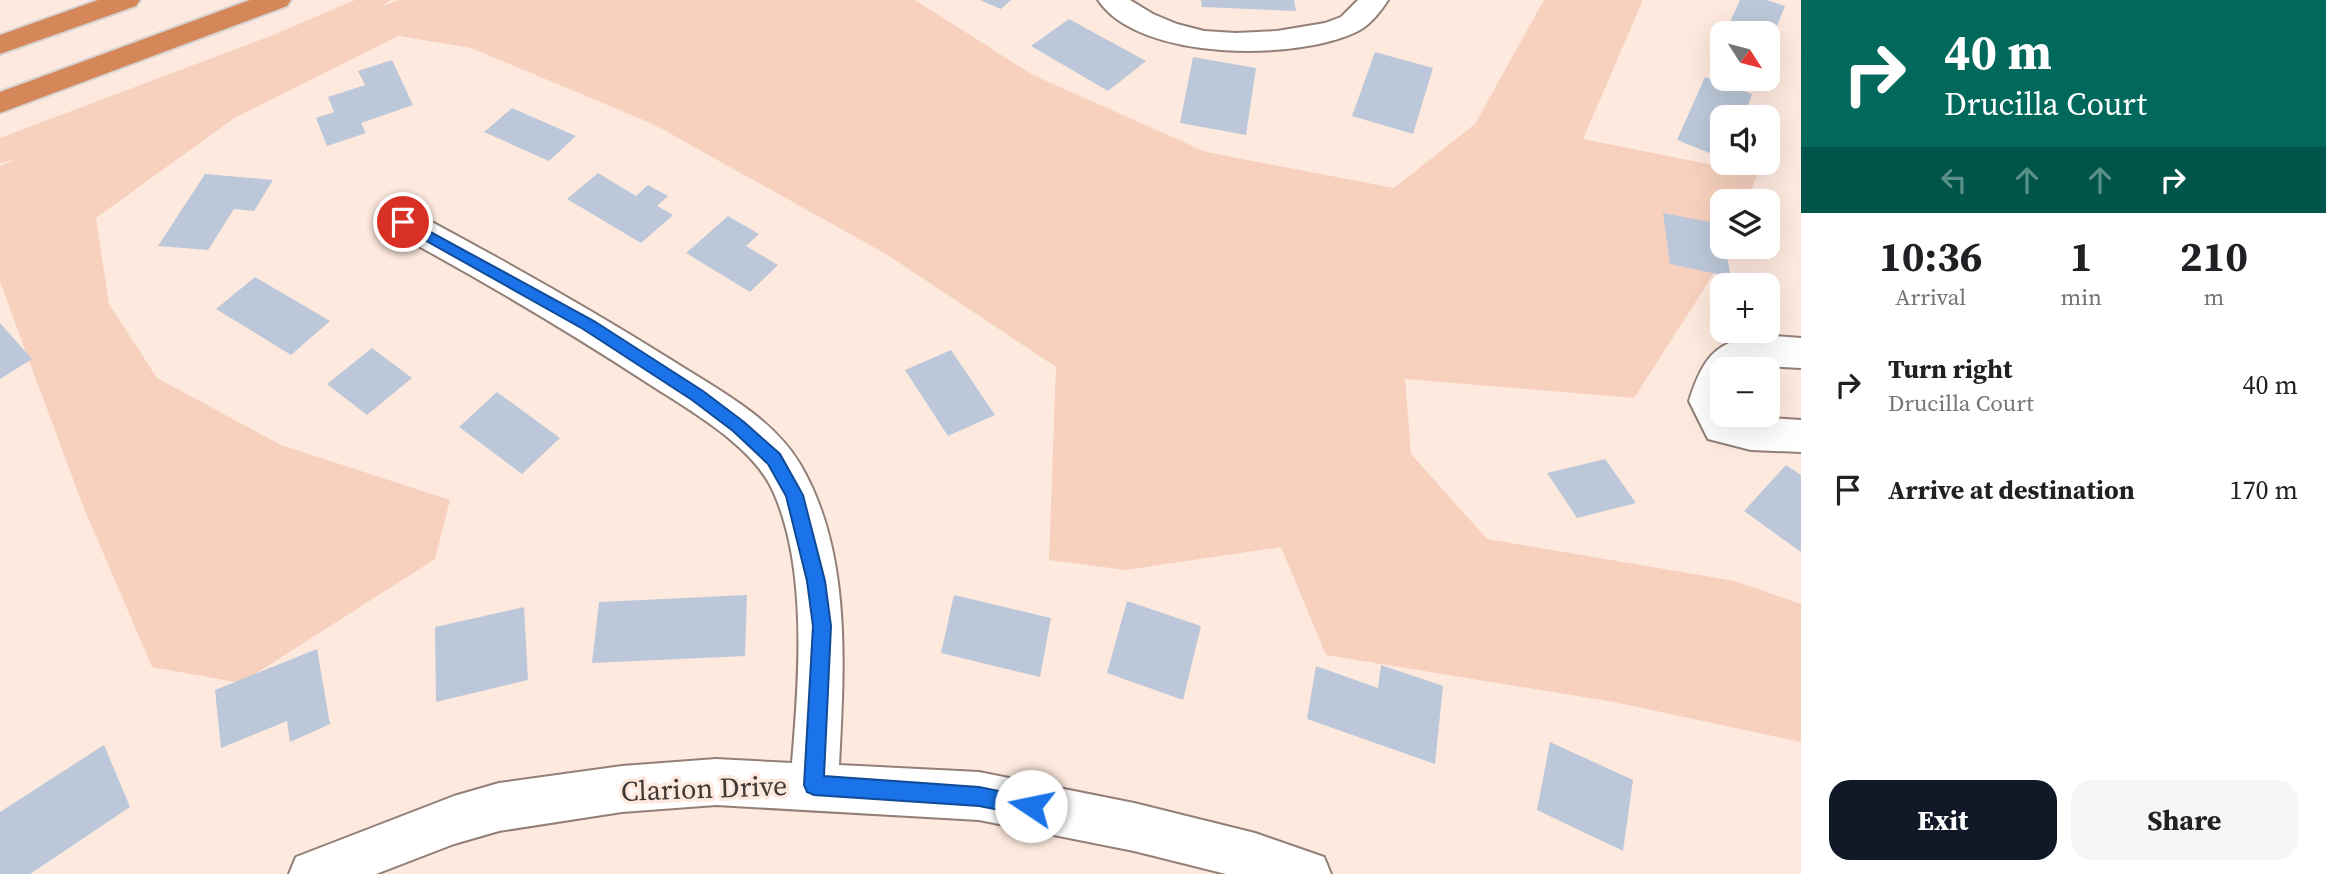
<!DOCTYPE html>
<meta charset="utf-8">
<style>
body{margin:0;font-family:"Source Serif 4",serif;background:#f6f6f6;color:#202124;height:100vh;display:flex;flex-direction:column;font-size:26px;white-space:nowrap}
*{box-sizing:border-box;margin:0}
p{font-size:23px;color:#757577}
.icon{flex:none;width:38px;height:38px;fill:none;stroke:currentColor;stroke-width:2;stroke-linecap:round;stroke-linejoin:round}
.map{position:relative;flex:1;overflow:hidden}
.details{display:flex;flex-direction:column;background:#fff;width:525px}
.details>*{flex:none}
.top-card{background:#00695c;color:#fff;overflow:hidden}
.needle{width:46px;rotate:126deg}
.buttons{position:absolute;left:1710px;top:21px;display:grid;gap:14px}
.buttons a{display:grid;place-items:center;width:70px;height:70px;border-radius:14px;background:#fff;box-shadow:0 7px 28px #0002;font-size:35px}
.pin{position:absolute;display:grid;place-items:center;width:60px;height:60px;color:#fff;margin:-30px;border:4px solid #fff;border-radius:50%;box-shadow:0 2px 7px #0007}
.me{position:absolute;width:77px;margin:-38px;rotate:281deg;stroke-linejoin:round;filter:drop-shadow(0 0 5px #0008)}
.turn{display:flex;align-items:center;gap:24px;height:147px;padding:0 28px;font-size:32px}
.turn .icon{width:91px;height:91px;stroke-width:2.5}
.turn b{display:block;font-size:49px;line-height:60px}
.lanes{display:flex;align-items:center;height:66px;padding:0 28px;background:#0003;justify-content:center;gap:35px;direction:ltr}
.lanes .off{opacity:.35}
.eta{display:flex;justify-content:space-evenly;align-items:center;height:119px;text-align:center}
.eta b{font-size:42px;font-weight:700;line-height:49px}
.button{display:flex;gap:14px;margin-top:auto;padding:14px 28px}
.button a{flex:1;height:80px;border-radius:21px;background:#111827;color:#fff;font-size:28px;font-weight:700;line-height:80px;text-align:center}
.button a+a{background:#f6f6f6;color:#202124}
ul{padding:0;list-style:none}
li{display:flex;align-items:center;gap:21px;height:105px;padding:0 28px}
li div{flex:1}
li b{display:block;font-size:26px}
li em{font-style:normal}
main{display:flex;flex:1;min-height:0}
.map>svg:first-child{display:block}
.green{fill:#f7d1be}
.building{fill:#bcc8d9}
.lines{fill:none;stroke-linecap:round;stroke-linejoin:round}
.minor-casing{stroke:#927f76;stroke-width:4}
.highway-casing{stroke:#d5d4d3;stroke-width:4}
.minor{fill:#fff;fill-rule:evenodd}
.highway{fill:#d6875a;fill-rule:evenodd}
.route{fill:#1a73e8;stroke:#114b97;stroke-width:2}
.labels{text-anchor:middle;dominant-baseline:central;stroke-width:7;stroke-linejoin:round;paint-order:stroke}
.near-street-label{font-size:28px;fill:#423a36;stroke:#fee9de}
</style>
<main>
<div class="map">
<svg width="1801" height="874" viewBox="0 0 1801 874">
<rect width="100%" height="100%" fill="#fee9de"/>
<!-- green -->
<polygon class="green" points="355,0 391,0 381,7 398,0 915,0 1033,75 1206,152 1394,188 1475,124 1544,0 1643,0 1583,139 1758,174 1746,201 1722,201 1722,247 1725,247 1711,278 1634,398 1405,379 1411,454 1487,539 1735,581 1801,604 1801,742 1614,702 1326,655 1281,547 1126,570 1049,560 1056,367 886,254 653,124 471,48 399,36 233,119 96,218 109,304 157,378 281,445 450,500 435,559 241,683 152,667 83,506 0,282 0,166 16,159 0,163 0,138 273,35"/>
<!-- building -->
<g class="building">
<polygon points="980,0 1011,0 1001,9"/>
<polygon points="1201,0 1294,0 1296,11 1202,7"/>
<polygon points="1740,0 1767,0 1785,6 1768,48 1768,33 1725,33"/>
<polygon points="1069,19 1146,61 1108,91 1031,46"/>
<polygon points="1375,52 1433,68 1413,134 1352,116"/>
<polygon points="1193,57 1256,68 1246,135 1180,123"/>
<polygon points="392,60 413,105 361,123 366,133 327,146 316,118 334,112 328,97 365,85 358,71"/>
<polygon points="1705,77 1752,94 1744,117 1722,117 1722,158 1677,140"/>
<polygon points="512,108 576,136 549,161 484,132"/>
<polygon points="598,173 636,196 648,185 668,196 657,206 673,215 641,243 567,199"/>
<polygon points="205,174 273,180 254,211 234,209 208,250 158,246"/>
<polygon points="1663,213 1721,224 1722,247 1725,247 1731,277 1670,264"/>
<polygon points="728,216 759,234 746,246 778,265 750,292 686,253"/>
<polygon points="255,277 330,321 291,355 216,309"/>
<polygon points="0,323 32,359 0,379"/>
<polygon points="372,348 412,378 367,415 327,384"/>
<polygon points="951,350 995,415 948,436 905,370"/>
<polygon points="497,392 560,438 522,474 459,427"/>
<polygon points="1605,459 1636,503 1577,518 1547,473"/>
<polygon points="1786,465 1801,475 1801,552 1744,511"/>
<polygon points="747,595 745,656 592,663 599,602"/>
<polygon points="954,595 1051,618 1040,677 941,653"/>
<polygon points="1127,601 1201,626 1183,700 1107,673"/>
<polygon points="524,607 528,680 436,702 435,627"/>
<polygon points="317,649 330,724 290,742 287,721 221,748 215,690"/>
<polygon points="1381,665 1443,686 1435,764 1307,719 1316,666 1378,688"/>
<polygon points="1550,742 1633,780 1623,851 1537,810"/>
<polygon points="104,745 130,807 30,874 0,874 0,812"/>
</g>
<g class="lines">
<defs>
<g id="minor">
<path d="M1098,0H1130L1153,14L1177,24L1204,31L1236,33L1277,31L1325,23L1341,17L1358,0H1388C1381,11 1370,25 1358,31C1299,61 1139,62 1098,0Z"/>
<path d="M403,210L415,213C503,260 589,308 673,361C717,389 772,417 800,464C852,552 844,667 839,765L979,772L1134,803L1255,833L1324,857L1331,874H1226L1134,851L979,820L716,805L622,812L499,831L454,844L376,874H289L296,857L454,796L499,783L622,766L716,759L792,763C799,680 808,568 773,491C752,444 687,409 646,382C563,328 478,278 391,231L386,222L391,213Z"/>
<path d="M1774,336L1801,338V368L1764,366L1722,369V415L1801,420V452L1751,450L1708,439L1689,401C1705,351 1720,337 1774,336Z"/>
</g>
<g id="highway">
<polygon points="98,0 140,0 136,6 0,54 0,35"/>
<polygon points="250,0 291,0 287,6 0,113 0,92"/>
</g>
</defs>
<!-- minor casing -->
<use href="#minor" class="minor-casing"/>
<!-- highway casing -->
<use href="#highway" class="highway-casing"/>
<!-- minor -->
<use href="#minor" class="minor"/>
<!-- highway -->
<use href="#highway" class="highway"/>
</g>
<!-- route -->
<polygon class="route" points="403,217 594,321 703,391 744,422 780,454 803,495 825,581 831,626 824,776 979,787 1038,799 1041,806 1038,813 1031,816 979,806 814,795 807,792 804,785 813,626 807,581 786,496 768,464 733,431 692,400 583,329 398,225 396,222"/>
<g class="labels">
<!-- near-street labels -->
<g class="near-street-label">
<text transform="translate(704 788) rotate(-2)">Clarion Drive</text>
</g>
</g>
</svg>
<div class="buttons">
<a><svg class="needle" viewBox="-14 -14 28 28"><path d="M0-13l5 13h-10z" fill="#e53935"/><path d="M0 13l5-13h-10z" fill="#757577"/></svg></a>
<a><svg class="icon" aria-label="sound" viewBox="0 0 24 24"><path d="M4 9h4l5-4v14l-5-4H4zM17 9q2 3 0 6"/></svg></a>
<a><svg class="icon" aria-label="layers" viewBox="0 0 24 24"><path d="M12 4l9 5-9 5-9-5zM3 14l9 5 9-5"/></svg></a>
<a>+</a>
<a>−</a>
</div>
<div class="pin" style="left:403px;top:222px;background:#d93025"><svg class="icon" aria-label="arrive" viewBox="0 0 24 24"><path d="M6 21V4h12l-3 4 3 4H6"/></svg></div>
<svg class="me" style="left:1031px;top:806px" viewBox="-20 -20 40 40"><circle r="19" fill="#fff"/><path d="M0-13L10 11 0 6-10 11z" fill="#1a73e8"/></svg>
</div>
<section class="details">
<div class="top-card">
<div class="turn"><svg class="icon" aria-label="right" viewBox="0 0 24 24"><path d="M7 20v-9h11M14 6l5 5-5 5"/></svg><div><b>40 m</b>Drucilla Court</div></div>
<div class="lanes"><svg class="icon off" aria-label="left" viewBox="0 0 24 24"><path d="M17 20v-9H6M10 6l-5 5 5 5"/></svg><svg class="icon off" aria-label="ahead" viewBox="0 0 24 24"><path d="M12 20V5M6 11l6-6 6 6"/></svg><svg class="icon off" aria-label="ahead" viewBox="0 0 24 24"><path d="M12 20V5M6 11l6-6 6 6"/></svg><svg class="icon" aria-label="right" viewBox="0 0 24 24"><path d="M7 20v-9h11M14 6l5 5-5 5"/></svg></div>
</div>
<div class="eta">
<div><b>10:36</b><p>Arrival</p></div>
<div><b>1</b><p>min</p></div>
<div><b>210</b><p>m</p></div>
</div>
<ul>
<li><svg class="icon" aria-label="right" viewBox="0 0 24 24"><path d="M7 20v-9h11M14 6l5 5-5 5"/></svg><div><b>Turn right</b><p>Drucilla Court</p></div><em>40 m</em></li>
<li><svg class="icon" aria-label="arrive" viewBox="0 0 24 24"><path d="M6 21V4h12l-3 4 3 4H6"/></svg><div><b>Arrive at destination</b></div><em>170 m</em></li>
</ul>
<div class="button"><a>Exit</a><a>Share</a></div>
</section>
</main>
